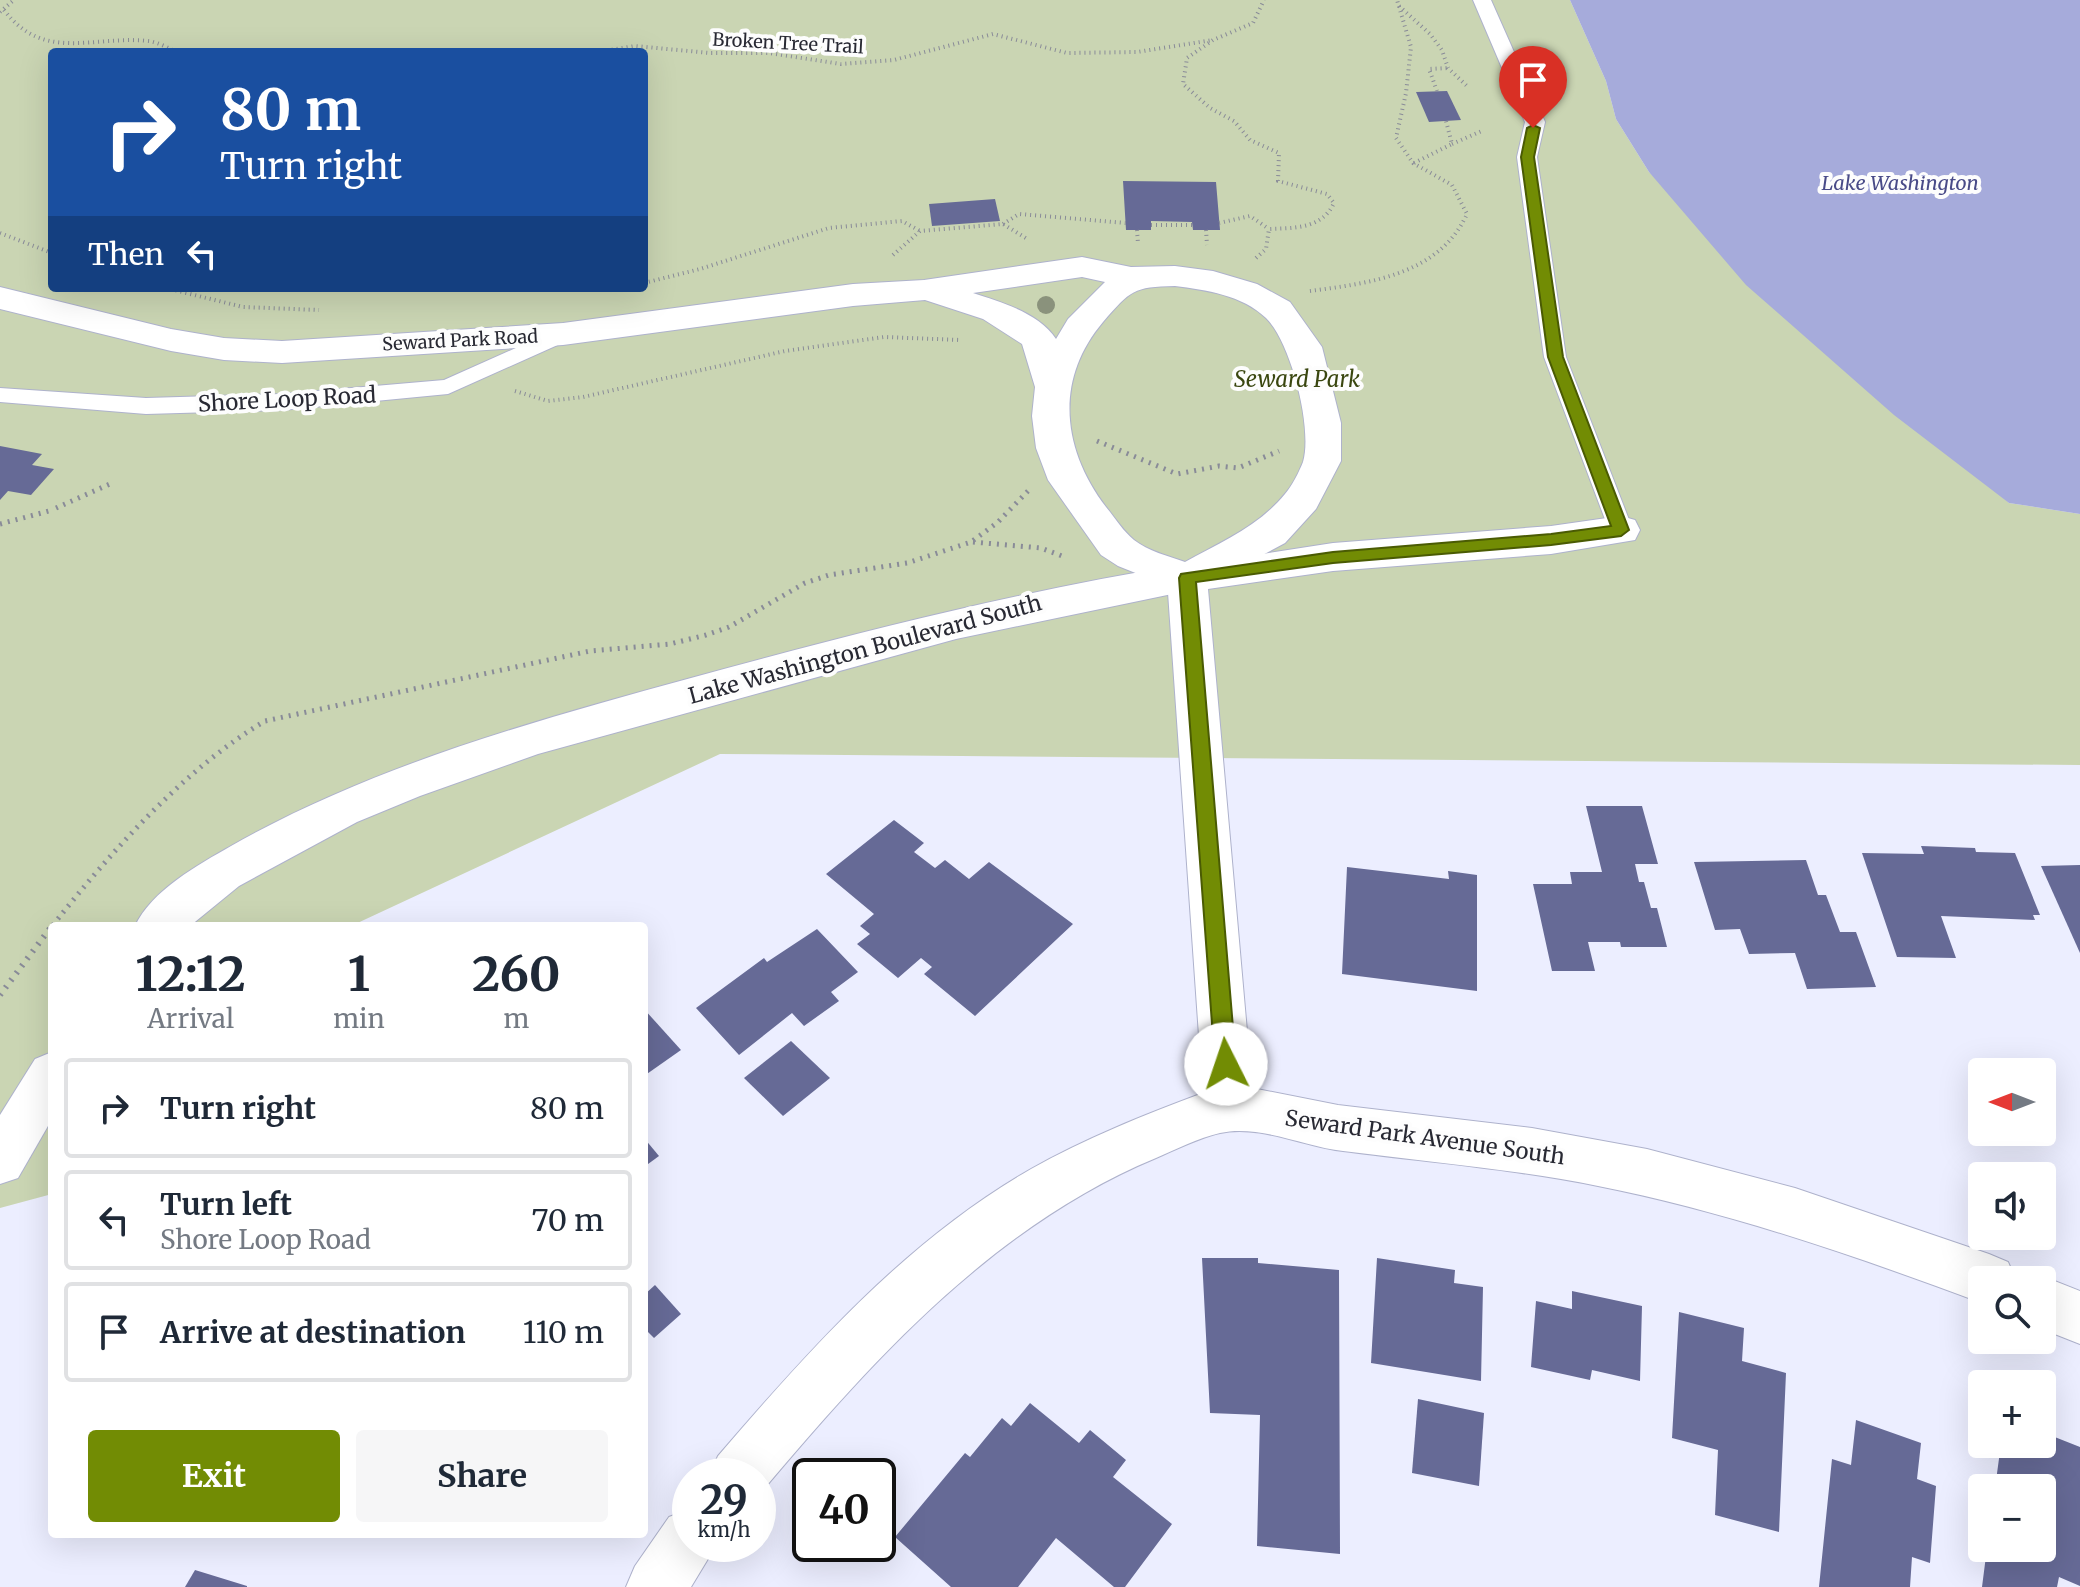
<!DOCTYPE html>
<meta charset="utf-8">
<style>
body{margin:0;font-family:Merriweather,serif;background:#f6f6f7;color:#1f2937;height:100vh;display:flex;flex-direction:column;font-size:30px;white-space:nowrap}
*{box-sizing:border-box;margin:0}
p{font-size:26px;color:#747a83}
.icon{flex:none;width:44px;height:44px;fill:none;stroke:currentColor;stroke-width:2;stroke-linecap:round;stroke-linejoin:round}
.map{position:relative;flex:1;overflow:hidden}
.panel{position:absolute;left:48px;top:922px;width:600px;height:616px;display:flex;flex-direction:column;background:#fff;border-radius:8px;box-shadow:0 8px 32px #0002}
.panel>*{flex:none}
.hud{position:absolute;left:48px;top:48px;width:600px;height:244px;border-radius:8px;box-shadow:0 8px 32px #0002;background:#1a4fa0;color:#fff;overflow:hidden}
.needle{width:52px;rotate:270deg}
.tools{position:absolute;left:1968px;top:1058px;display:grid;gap:16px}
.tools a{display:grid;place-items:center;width:88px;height:88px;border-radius:8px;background:#fff;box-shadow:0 8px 32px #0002;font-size:40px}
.speed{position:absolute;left:672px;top:1458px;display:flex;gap:16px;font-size:40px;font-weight:700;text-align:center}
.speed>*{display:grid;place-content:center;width:104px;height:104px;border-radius:50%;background:#fff;box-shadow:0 8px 32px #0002;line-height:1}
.speed small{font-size:20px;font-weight:400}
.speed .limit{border:4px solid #111;border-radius:12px;background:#fff;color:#111}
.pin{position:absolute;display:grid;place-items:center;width:68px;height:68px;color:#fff;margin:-82px -34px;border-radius:50% 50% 50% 0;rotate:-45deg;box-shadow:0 0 8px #0007}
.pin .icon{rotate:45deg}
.me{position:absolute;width:88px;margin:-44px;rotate:356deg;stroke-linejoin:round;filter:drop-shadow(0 0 6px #0008)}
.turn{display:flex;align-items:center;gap:28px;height:168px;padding:0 40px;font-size:36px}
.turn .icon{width:104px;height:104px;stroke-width:2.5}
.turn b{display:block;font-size:56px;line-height:68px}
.then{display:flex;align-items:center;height:76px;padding:0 40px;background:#0003;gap:16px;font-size:30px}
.eta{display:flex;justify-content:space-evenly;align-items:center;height:136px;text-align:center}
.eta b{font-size:48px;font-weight:700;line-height:56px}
.action{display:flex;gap:16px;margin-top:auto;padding:16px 40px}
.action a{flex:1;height:92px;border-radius:8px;background:#728c04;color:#fff;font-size:32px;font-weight:700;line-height:92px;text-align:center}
.action a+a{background:#f6f6f7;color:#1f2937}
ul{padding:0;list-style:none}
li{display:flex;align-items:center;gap:24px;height:100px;margin:0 16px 12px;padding:0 24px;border:4px solid #e0e1e3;border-radius:8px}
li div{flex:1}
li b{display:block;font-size:30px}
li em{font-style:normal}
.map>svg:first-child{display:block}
.green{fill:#cad5b3;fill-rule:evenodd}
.water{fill:#a6abdb}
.building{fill:#666a96}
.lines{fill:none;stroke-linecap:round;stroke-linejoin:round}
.service-casing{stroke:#aeb2cc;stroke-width:2}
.minor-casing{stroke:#aeb2cc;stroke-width:2}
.tertiary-casing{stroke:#aeb2cc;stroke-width:2}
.secondary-casing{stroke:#aeb2cc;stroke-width:2}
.path-far2{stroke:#898b98;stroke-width:4;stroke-dasharray:1 4;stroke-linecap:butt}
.path-far1{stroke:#898b98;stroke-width:5;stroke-dasharray:2 6;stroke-linecap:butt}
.path{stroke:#898b98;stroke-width:6;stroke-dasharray:2 7;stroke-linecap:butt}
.service{fill:#fff;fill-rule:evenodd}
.minor{fill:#fff;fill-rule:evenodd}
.tertiary{fill:#fff;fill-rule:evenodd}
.secondary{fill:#fff;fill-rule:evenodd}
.tree{fill:#8a927c}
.route{fill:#728c04;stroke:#4a5b03;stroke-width:2}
.labels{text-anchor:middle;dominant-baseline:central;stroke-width:8;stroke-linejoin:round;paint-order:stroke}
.far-street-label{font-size:18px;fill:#282933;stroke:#fdfdfd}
.far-water-label{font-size:20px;font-style:italic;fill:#494b88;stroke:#fdfdfd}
.park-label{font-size:22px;font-style:italic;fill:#3a4710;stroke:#fdfdfd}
.street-label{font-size:22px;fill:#282933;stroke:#fdfdfd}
</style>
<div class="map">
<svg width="2080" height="1587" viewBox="0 0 2080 1587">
<rect width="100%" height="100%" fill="#eceeff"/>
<!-- green -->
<path class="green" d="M0,0H1570L1606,81L1616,119L1649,172L2009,503L2080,514V765L720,754L351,926H52V1194L0,1208ZM52,52H644V288H52Z"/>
<!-- water -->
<polygon class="water" points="1570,0 2080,0 2080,514 2009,503 1894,415 1746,285 1649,172 1616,119 1606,81"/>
<!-- building -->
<g class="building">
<polygon points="1447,91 1461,120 1429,122 1416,92"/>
<polygon points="1123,181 1216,182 1220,230 1193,230 1192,222 1151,221 1151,230 1126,230"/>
<polygon points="995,199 1000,221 932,226 929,204"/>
<polygon points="0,446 42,454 32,465 54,469 31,495 8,491 0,500"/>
<polygon points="1586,806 1642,806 1658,864 1635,864 1639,882 1644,882 1651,908 1657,908 1667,947 1621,947 1620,942 1588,942 1595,971 1552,971 1533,884 1572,884 1570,872 1602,872"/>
<polygon points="894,820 924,843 914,852 935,868 945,860 969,879 989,862 1073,924 975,1016 924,974 932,967 921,958 898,978 857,944 870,934 860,926 874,914 826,874"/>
<polygon points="1921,846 1975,848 1976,852 2015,853 2040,915 2033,915 2035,920 1941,916 1956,958 1897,957 1862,853 1924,854"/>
<polygon points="1806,860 1818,895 1826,895 1840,932 1856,932 1876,987 1807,989 1795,953 1749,954 1740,929 1715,930 1694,862"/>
<polygon points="2080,865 2080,953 2041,866"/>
<polygon points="1347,867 1449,879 1448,871 1477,875 1477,991 1342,974"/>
<polygon points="817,929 858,972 831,992 839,1001 804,1026 792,1013 739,1055 696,1008 764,958 767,962"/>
<polygon points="644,1009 681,1050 644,1076"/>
<polygon points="791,1041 830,1078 783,1116 744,1078"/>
<polygon points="644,1138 659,1156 644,1167"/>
<polygon points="1202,1258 1258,1258 1258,1263 1339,1270 1340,1554 1257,1546 1260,1415 1210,1413"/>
<polygon points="1377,1258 1455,1270 1454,1283 1483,1287 1481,1381 1371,1363"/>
<polygon points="655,1285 681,1314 654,1338 644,1328 644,1295"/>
<polygon points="1572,1291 1642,1306 1640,1381 1592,1370 1590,1380 1531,1367 1536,1301 1572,1309"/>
<polygon points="1679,1312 1744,1328 1742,1361 1786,1373 1779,1532 1715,1515 1718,1450 1672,1438"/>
<polygon points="1418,1399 1484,1413 1479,1486 1412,1473"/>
<polygon points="1030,1403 1079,1443 1090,1430 1126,1460 1113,1477 1172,1524 1125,1587 1114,1587 1056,1538 1018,1587 951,1587 895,1537 965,1453 970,1457 1002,1418 1011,1426"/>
<polygon points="1856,1420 1921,1443 1917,1479 1936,1486 1930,1563 1912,1557 1910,1587 1819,1587 1832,1459 1851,1465"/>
<polygon points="2042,1432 2080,1447 2080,1586 2059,1577 2057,1587 1982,1587 1987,1548 2042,1548 2042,1488 1995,1488 2001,1444 2042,1444"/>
<polygon points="195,1570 247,1586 247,1587 185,1587"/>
</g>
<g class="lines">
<defs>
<g id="service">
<polygon points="1473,0 1491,0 1545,122 1537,157 1566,357 1633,530 1630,536 1621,539 1612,536 1609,530 1544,357 1517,157 1525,122"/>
<polygon points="563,327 571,329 574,334 571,339 448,394 282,410 146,414 0,402 0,388 146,398 282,394 444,380"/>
</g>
<path id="minor" d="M1082,257L1131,267L1175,266L1213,271L1257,284L1290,302L1322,347L1341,423V461L1316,509L1285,543L1201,588L1187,592L1173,588L1118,566L1101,555L1048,480L1036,448L1032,416L1035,387L1022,344L983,319L925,300L853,306L563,345L282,363L224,360L171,351L0,309V287L171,329L224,338L282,341L563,323L853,284L924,280ZM1082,277L1105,282L1068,319L1056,339C1039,313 1001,302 973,293ZM1175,286C1206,290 1242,295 1266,318C1291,342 1313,429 1303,462C1299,472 1292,486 1285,494C1258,527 1221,542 1185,562C1168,556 1148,551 1134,540C1123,531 1115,518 1106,507C1062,449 1054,380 1103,322C1131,290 1133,287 1175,286Z"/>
<g id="tertiary">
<path d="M1621,516L1635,520L1640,530L1635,540L1551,554L1333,571L1208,589L1252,1088L1338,1105L1532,1128L1647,1149L1795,1188L1989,1254L2008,1262L2016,1280H1982V1303C1856,1256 1729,1212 1598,1186C1514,1169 1428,1162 1343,1151C1305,1147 1259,1124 1220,1133C1198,1138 1177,1149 1156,1158C992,1226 870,1363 758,1496V1476H709L718,1456C809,1350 907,1240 1031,1169C1086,1138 1144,1115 1203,1093L1167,578L1173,568L1333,543L1551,526Z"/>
<polygon points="2042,1276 2080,1291 2080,1344 2042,1329 2042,1280 2032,1280"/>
<polygon points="690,1509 690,1544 717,1544 691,1587 626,1587 635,1566 669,1517"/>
</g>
<g id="secondary">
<path d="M1187,564L1201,568L1207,578L1201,588L956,639L538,754L420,796L357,822L239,886L190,926H135C152,890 198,865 231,846C374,765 534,721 691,678C855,633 1019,591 1187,564Z"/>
<polygon points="52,1052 52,1119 18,1178 0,1184 0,1115 35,1059"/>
</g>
</defs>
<!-- service casing -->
<use href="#service" class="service-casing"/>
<!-- minor casing -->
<use href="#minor" class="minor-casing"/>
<!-- tertiary casing -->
<use href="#tertiary" class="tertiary-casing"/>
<!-- secondary casing -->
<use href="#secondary" class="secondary-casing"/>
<!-- path-far2 -->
<g class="path-far2">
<polyline points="1399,6 1430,34 1442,50 1448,68 1468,87"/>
<path d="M4,10C44,63 93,35 148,41C158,42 168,48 177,52"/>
<polyline points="0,12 14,0"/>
<polyline points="597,52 635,46 710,53 769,53 841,64 894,60 993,34 1067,53 1137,52 1213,40"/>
<polyline points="1437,91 1429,69 1448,68"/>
<polyline points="1452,144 1484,130"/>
<polyline points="1414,163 1452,144 1446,121"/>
<polyline points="1219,223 1250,216 1269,229"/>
<polyline points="1003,224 1019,214 1126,223"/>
<polyline points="1151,225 1193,225"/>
<polyline points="1137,230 1138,244"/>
<polyline points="1206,230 1207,245"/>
<polyline points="0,233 52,253"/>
<polyline points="893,255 920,231 1003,224 1029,240"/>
<path d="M1256,258L1266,249L1269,229C1294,228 1322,229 1334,203L1327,194L1278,181L1279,153L1250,140L1234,121L1210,108L1183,84L1187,58L1213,40L1253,23L1264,0"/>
<polyline points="644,283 700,269 829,228 902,221 920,231"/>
<polyline points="166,288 243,307 319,310"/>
<path d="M1310,291C1370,283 1439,275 1467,214L1452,185L1413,163L1396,138L1406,93L1411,47L1397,0"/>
<polyline points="515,391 548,401 583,397 785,351 884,337 961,340"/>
</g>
<!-- path-far1 -->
<g class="path-far1">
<polyline points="1097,441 1177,474 1219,466 1238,468 1279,451"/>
<polyline points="56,508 112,483"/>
<polyline points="0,524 49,511"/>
<polyline points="973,542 1041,548 1062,556"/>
<path d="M53,925C111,852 184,769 265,721L590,651L670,644L706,635L729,627L805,583L829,575L907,563L971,542L998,522L1028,491"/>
</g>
<!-- path -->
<polyline class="path" points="0,995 54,923"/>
<!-- service -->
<use href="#service" class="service"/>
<!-- minor -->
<use href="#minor" class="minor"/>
<!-- tertiary -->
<use href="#tertiary" class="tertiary"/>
<!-- secondary -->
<use href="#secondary" class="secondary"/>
</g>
<!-- trees -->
<circle class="tree" cx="1046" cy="305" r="9"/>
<!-- route -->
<polygon class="route" points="1533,125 1540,128 1534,157 1563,357 1629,530 1621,536 1551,545 1333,563 1196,582 1236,1064 1233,1070 1226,1073 1218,1070 1215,1064 1179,578 1181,574 1333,552 1551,534 1611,526 1548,357 1521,157 1527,128"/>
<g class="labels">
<!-- far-street labels -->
<g class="far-street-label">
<text transform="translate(788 43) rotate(3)">Broken Tree Trail</text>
<text transform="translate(460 340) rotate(-3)">Seward Park Road</text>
</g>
<!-- far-water labels -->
<g class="far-water-label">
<text x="1900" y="182">Lake Washington</text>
</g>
<!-- park labels -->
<g class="park-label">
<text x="1297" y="379">Seward Park</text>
</g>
<!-- street labels -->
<g class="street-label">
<text transform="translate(287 399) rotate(-3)">Shore Loop Road</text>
<text transform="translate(865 649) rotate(-15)">Lake Washington Boulevard South</text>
<text transform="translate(1425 1137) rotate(8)">Seward Park Avenue South</text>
</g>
</g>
</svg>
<div class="tools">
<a><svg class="needle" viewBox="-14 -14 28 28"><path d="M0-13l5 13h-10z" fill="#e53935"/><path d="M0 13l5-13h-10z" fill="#747a83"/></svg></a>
<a><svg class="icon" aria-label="sound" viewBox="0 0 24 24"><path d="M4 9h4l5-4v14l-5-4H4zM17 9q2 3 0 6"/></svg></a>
<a><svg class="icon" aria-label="search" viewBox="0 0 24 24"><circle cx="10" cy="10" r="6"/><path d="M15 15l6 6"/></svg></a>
<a>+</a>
<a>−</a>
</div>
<div class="speed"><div>29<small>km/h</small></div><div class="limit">40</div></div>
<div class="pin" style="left:1533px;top:128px;background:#d93025"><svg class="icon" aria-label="arrive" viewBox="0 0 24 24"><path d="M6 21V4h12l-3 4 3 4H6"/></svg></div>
<svg class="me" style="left:1226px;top:1064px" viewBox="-20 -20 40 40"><circle r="19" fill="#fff"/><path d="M0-13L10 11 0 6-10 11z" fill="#728c04"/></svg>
<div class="hud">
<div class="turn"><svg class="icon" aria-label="right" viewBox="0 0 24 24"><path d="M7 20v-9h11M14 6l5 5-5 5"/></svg><div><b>80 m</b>Turn right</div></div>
<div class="then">Then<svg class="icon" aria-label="left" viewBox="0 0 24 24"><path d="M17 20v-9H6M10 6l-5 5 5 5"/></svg></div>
</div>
<section class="panel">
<div class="eta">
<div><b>12:12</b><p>Arrival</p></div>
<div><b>1</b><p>min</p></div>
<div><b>260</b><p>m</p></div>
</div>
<ul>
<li><svg class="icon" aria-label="right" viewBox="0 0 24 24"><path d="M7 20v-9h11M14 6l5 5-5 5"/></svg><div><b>Turn right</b></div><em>80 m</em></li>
<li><svg class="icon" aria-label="left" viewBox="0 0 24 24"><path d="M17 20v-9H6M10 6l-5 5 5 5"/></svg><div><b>Turn left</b><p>Shore Loop Road</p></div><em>70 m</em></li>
<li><svg class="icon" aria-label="arrive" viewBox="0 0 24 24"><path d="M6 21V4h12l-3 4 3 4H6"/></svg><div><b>Arrive at destination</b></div><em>110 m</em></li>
</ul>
<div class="action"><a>Exit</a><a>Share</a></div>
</section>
</div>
